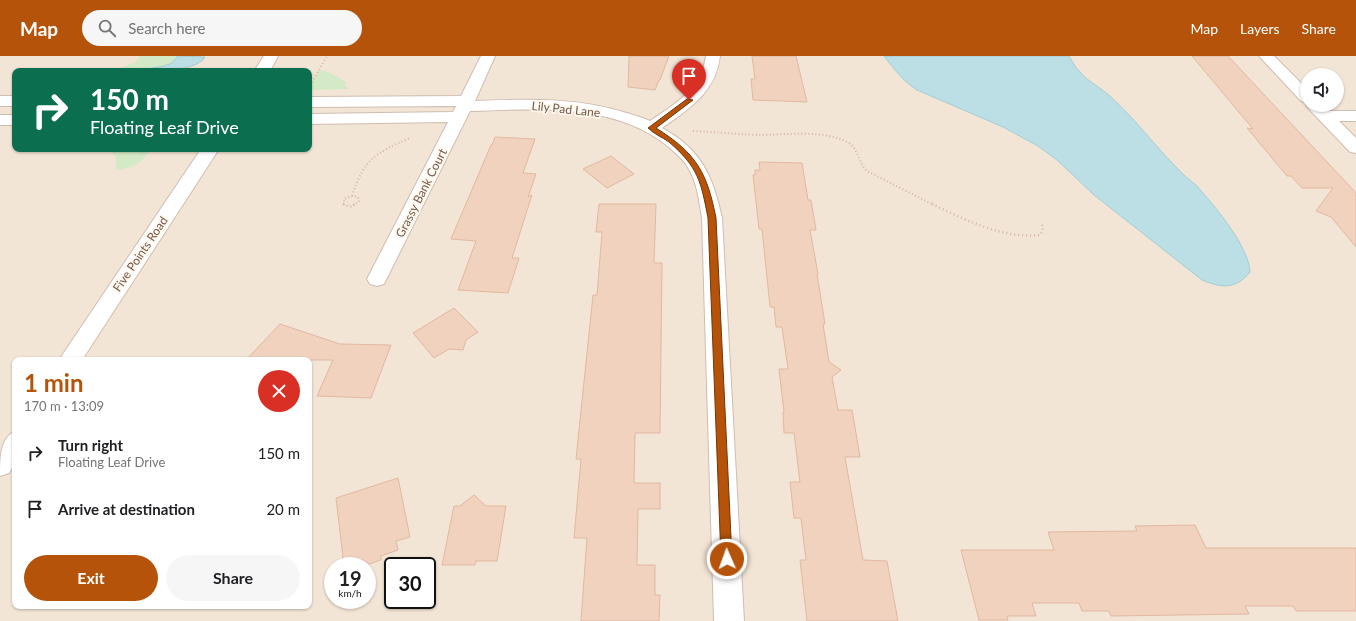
<!DOCTYPE html>
<meta charset="utf-8">
<style>
body{margin:0;font-family:Lato,sans-serif;background:#f6f6f6;color:#202124;height:100vh;display:flex;flex-direction:column;font-size:15px;white-space:nowrap}
*{box-sizing:border-box;margin:0}
p{font-size:13px;color:#757577}
.icon{flex:none;width:22px;height:22px;fill:none;stroke:currentColor;stroke-width:2;stroke-linecap:round;stroke-linejoin:round}
.map{position:relative;flex:1;overflow:hidden}
.sheet{position:absolute;left:12px;top:301px;width:300px;height:252px;display:flex;flex-direction:column;background:#fff;border-radius:8px;box-shadow:0 1px 3px #0004}
.sheet>*{flex:none}
.top-card{position:absolute;left:12px;top:12px;width:300px;height:84px;border-radius:8px;box-shadow:0 1px 3px #0004;background:#0b6e4f;color:#fff;overflow:hidden}
.tools{position:absolute;left:1300px;top:12px;display:grid;gap:8px}
.tools a{display:grid;place-items:center;width:44px;height:44px;border-radius:50%;background:#fff;box-shadow:0 1px 3px #0004;font-size:20px}
.speed{position:absolute;left:324px;top:501px;display:flex;gap:8px;font-size:20px;font-weight:700;text-align:center}
.speed>*{display:grid;place-content:center;width:52px;height:52px;border-radius:50%;background:#fff;box-shadow:0 1px 3px #0004;line-height:1}
.speed small{font-size:10px;font-weight:400}
.speed .limit{border:2px solid #111;border-radius:6px;background:#fff;color:#111}
.pin{position:absolute;display:grid;place-items:center;width:34px;height:34px;color:#fff;margin:-41px -17px;border-radius:50% 50% 50% 0;rotate:-45deg;box-shadow:0 0 4px #0007}
.pin .icon{rotate:45deg}
.me{position:absolute;width:44px;margin:-22px;rotate:358deg;stroke-linejoin:round;filter:drop-shadow(0 0 3px #0008)}
.turn{display:flex;align-items:center;gap:14px;height:84px;padding:0 12px;font-size:18px}
.turn .icon{width:52px;height:52px;stroke-width:2.5}
.turn b{display:block;font-size:28px;line-height:34px}
.round{display:grid;place-items:center;flex:none;width:42px;height:42px;border-radius:21px;background:#f6f6f6}
.head{display:flex;align-items:center;justify-content:space-between;height:68px;padding:0 12px}
h1{font-size:24px;font-weight:700;line-height:30px;color:#b45309}
.button{display:flex;gap:8px;margin-top:auto;padding:8px 12px}
.button a{flex:1;height:46px;border-radius:24px;background:#b45309;color:#fff;font-size:16px;font-weight:700;line-height:46px;text-align:center}
.button a+a{background:#f6f6f6;color:#202124}
ul{padding:0;list-style:none}
li{display:flex;align-items:center;gap:12px;height:56px;padding:0 12px}
li div{flex:1}
li b{display:block;font-size:15px}
li em{font-style:normal}
header{display:flex;align-items:center;gap:24px;box-sizing:border-box;height:56px;padding:0 20px;background:#b45309;color:#fff}
header strong{font-size:19px}
nav{display:flex;gap:22px;margin-inline-start:auto;font-size:14px}
.search{width:280px;height:36px;background:#f6f6f6;display:flex;align-items:center;gap:10px;box-sizing:border-box;padding:0 14px;border-radius:22px;color:#757577;font-size:15px}
.map>svg:first-child{display:block}
.residential{fill:#f3e5d5;fill-rule:evenodd}
.green{fill:#d4e9c5}
.water{fill:#bbdfe4;stroke:#a2ced6}
.building{fill:#f0d2bf;stroke:#e2b8a0}
.lines{fill:none;stroke-linecap:round;stroke-linejoin:round}
.street-casing{stroke:#cfbdb0;stroke-width:2}
.secondary-casing{stroke:#d2bdad;stroke-width:2}
.path-far1{stroke:#d5b5a2;stroke-width:2;stroke-dasharray:1 2.5;stroke-linecap:butt}
.path{stroke:#d5b5a2;stroke-width:2.5;stroke-dasharray:1 3;stroke-linecap:butt}
.street{fill:#fff;fill-rule:evenodd}
.secondary{fill:#fff;fill-rule:evenodd}
.route{fill:#b45309;stroke:#753606}
.labels{text-anchor:middle;dominant-baseline:central;stroke-width:3.5;stroke-linejoin:round;paint-order:stroke}
.street-label{font-size:12px;fill:#74594c;stroke:#fef7ec}
</style>
<header>
<strong>Map</strong>
<div class="search"><svg class="icon" aria-label="search" viewBox="0 0 24 24"><circle cx="10" cy="10" r="6"/><path d="M15 15l6 6"/></svg>Search here</div>
<nav><a>Map</a><a>Layers</a><a>Share</a></nav>
</header>
<div class="map">
<svg width="1356" height="565" viewBox="0 0 1356 565">
<rect width="100%" height="100%" fill="#fbf3e6"/>
<!-- residential -->
<path class="residential" d="M0,0H1356V565H0ZM15,15H309V93H15ZM1307,19H1337V49H1307ZM15,304H309V550H15ZM333,510H367V544H333ZM393,510H427V544H393Z"/>
<!-- green -->
<g class="green">
<path d="M140,0H178C176,2 174,5 172,7C164,13 125,18 116,14L136,6Z"/>
<path d="M319,14C330,15 337,21 346,26L345,30L349,33L309,34Z"/>
<path d="M109,93H150C145,105 131,113 118,114L116,112V101Z"/>
</g>
<!-- water -->
<g class="water">
<path d="M178,0L205,1C197,16 152,15 136,15L164,10L172,7Z"/>
<path d="M884,0H1069C1072,5 1075,11 1079,15C1088,26 1102,32 1112,42C1136,64 1155,90 1178,113C1183,119 1190,124 1196,129C1213,148 1249,190 1250,216C1235,234 1222,232 1202,224L1094,139L1057,104L1038,90L1003,71L917,34C903,25 894,13 884,0Z"/>
</g>
<!-- building -->
<g class="building">
<polygon points="629,0 669,0 660,24 659,24 655,34 628,31"/>
<polygon points="752,0 796,0 807,46 753,44 751,23 755,23"/>
<polygon points="1192,0 1228,0 1356,137 1356,191 1331,161 1316,155 1333,132 1302,132 1291,120 1287,120 1247,72 1253,73"/>
<polygon points="495,81 535,83 523,117 536,118 528,141 532,139 512,202 519,202 508,237 458,234 476,185 451,183 491,89 492,89"/>
<polygon points="611,100 634,118 607,132 583,113"/>
<polygon points="759,106 802,107 808,144 811,144 816,174 810,174 818,218 817,218 825,268 823,268 829,306 841,314 832,321 838,354 852,354 860,401 845,401 863,504 887,505 898,565 807,565 800,504 806,504 801,462 794,462 790,426 800,426 794,377 784,377 783,356 784,356 779,313 788,313 782,271 776,271 774,251 770,251 762,173 759,173 753,119 755,119 755,114 760,114"/>
<polygon points="599,148 656,148 654,207 662,207 660,377 635,377 634,427 660,427 660,453 638,453 637,509 655,509 655,539 660,539 659,565 581,565 587,482 574,482 581,403 576,403 593,239 597,239 602,176 596,176"/>
<polygon points="454,252 478,276 466,284 463,294 449,293 434,302 413,277"/>
<polygon points="280,268 340,288 391,289 371,342 317,340 333,304 246,304"/>
<polygon points="398,422 410,481 396,485 398,494 381,500 381,504 363,510 344,510 336,442"/>
<polygon points="474,439 486,450 506,450 497,505 476,505 475,509 442,509 454,450 460,450"/>
<polygon points="1195,469 1206,492 1356,492 1356,555 1296,555 1293,550 1245,550 1249,558 1111,560 1109,555 1082,555 1079,547 1032,547 1036,560 1007,560 1008,564 979,564 961,494 1054,494 1048,476 1137,475 1135,470"/>
</g>
<g class="lines">
<defs>
<g id="street">
<path d="M481,0H495L475,45C527,43 580,41 630,58C637,60 644,62 650,65C676,47 701,34 706,0H720C716,36 690,52 662,72C701,93 713,120 722,162L744,565H714L702,162C699,144 697,125 687,110C683,103 676,98 670,92C616,46 536,53 470,55L384,228L377,230L370,228L367,223L448,66L309,68V58L453,56L456,50L309,51V41L461,40Z"/>
<polygon points="1259,0 1274,0 1307,33 1307,47 1301,45"/>
<rect x="0" y="40" width="15" height="10"/>
<polygon points="1307,47 1307,49 1323,49 1329,55 1356,55 1356,65 1339,65 1356,82 1356,97 1350,96 1308,52 1306,49"/>
<rect x="0" y="59" width="15" height="10"/>
</g>
<g id="secondary">
<polygon points="264,0 278,0 270,15 254,15"/>
<polygon points="201,93 219,93 82,304 59,304"/>
<path d="M15,375V407L9,417L0,420C0,401 0,383 15,375Z"/>
</g>
</defs>
<!-- street casing -->
<use href="#street" class="street-casing"/>
<!-- secondary casing -->
<use href="#secondary" class="secondary-casing"/>
<!-- path-far1 -->
<g class="path-far1">
<polyline points="312,26 327,0"/>
<path d="M693,75C715,76 736,78 758,79C784,79 825,73 849,87C859,94 858,107 867,115L934,149"/>
<path d="M352,140C364,103 375,97 410,82"/>
<polyline points="344,149 344,143 352,140 358,141 359,146 353,149"/>
</g>
<!-- path -->
<g class="path">
<polyline points="343,148 350,151 355,148"/>
<path d="M932,148C966,164 1002,183 1040,179L1043,174L1042,168"/>
</g>
<!-- street -->
<use href="#street" class="street"/>
<!-- secondary -->
<use href="#secondary" class="secondary"/>
</g>
<!-- route -->
<path class="route" d="M687,43L693,44L656,72C696,97 707,116 716,162L732,503L731,507L727,508L723,507L721,503L708,162C701,125 698,111 669,86C662,81 654,78 648,72Z"/>
<g class="labels">
<!-- street labels -->
<g class="street-label">
<text transform="translate(566 53) rotate(6)">Lily Pad Lane</text>
<text transform="translate(421 137) rotate(-63)">Grassy Bank Court</text>
<text transform="translate(140 198) rotate(-56)">Five Points Road</text>
</g>
</g>
</svg>
<div class="tools">
<a><svg class="icon" aria-label="sound" viewBox="0 0 24 24"><path d="M4 9h4l5-4v14l-5-4H4zM17 9q2 3 0 6"/></svg></a>
</div>
<div class="speed"><div>19<small>km/h</small></div><div class="limit">30</div></div>
<div class="pin" style="left:689px;top:44px;background:#d93025"><svg class="icon" aria-label="arrive" viewBox="0 0 24 24"><path d="M6 21V4h12l-3 4 3 4H6"/></svg></div>
<svg class="me" style="left:727px;top:503px" viewBox="-20 -20 40 40"><circle r="17" fill="#b45309" stroke="#fff" stroke-width="3"/><path d="M0-11L8 9 0 5-8 9z" fill="#fff"/></svg>
<div class="top-card">
<div class="turn"><svg class="icon" aria-label="right" viewBox="0 0 24 24"><path d="M7 20v-9h11M14 6l5 5-5 5"/></svg><div><b>150 m</b>Floating Leaf Drive</div></div>
</div>
<section class="sheet">
<div class="head"><div><h1>1 min</h1><p>170 m · 13:09</p></div><a class="round" style="background:#d93025;color:#fff"><svg class="icon" aria-label="close" viewBox="0 0 24 24"><path d="M6 6l12 12M18 6L6 18"/></svg></a></div>
<ul>
<li><svg class="icon" aria-label="right" viewBox="0 0 24 24"><path d="M7 20v-9h11M14 6l5 5-5 5"/></svg><div><b>Turn right</b><p>Floating Leaf Drive</p></div><em>150 m</em></li>
<li><svg class="icon" aria-label="arrive" viewBox="0 0 24 24"><path d="M6 21V4h12l-3 4 3 4H6"/></svg><div><b>Arrive at destination</b></div><em>20 m</em></li>
</ul>
<div class="button"><a>Exit</a><a>Share</a></div>
</section>
</div>
